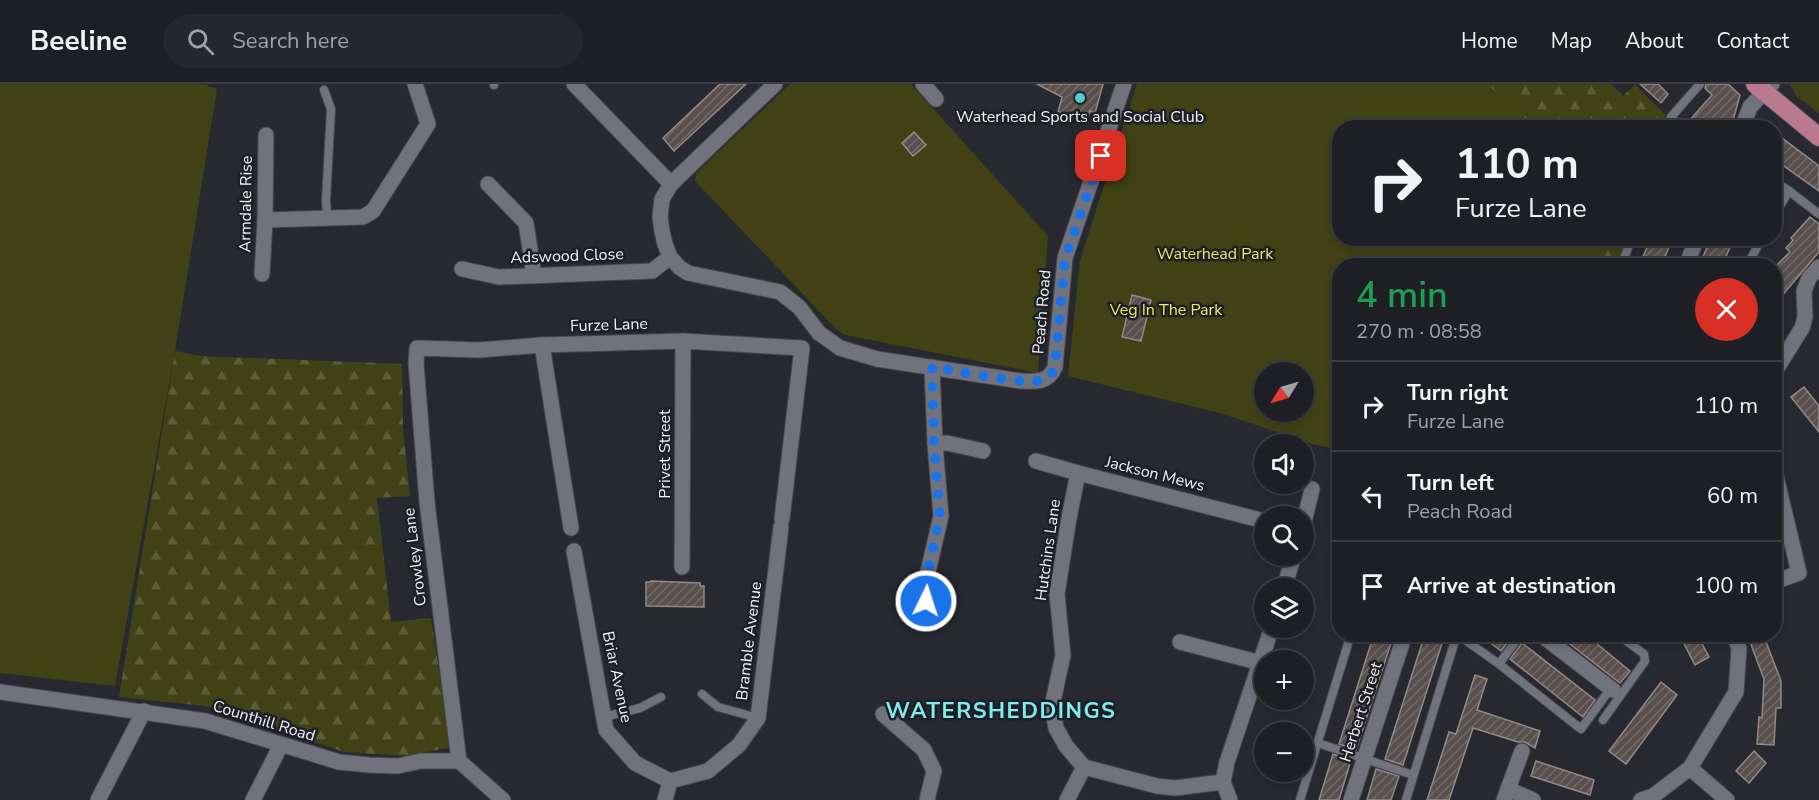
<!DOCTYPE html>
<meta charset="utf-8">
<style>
body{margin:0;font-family:"Nunito Sans",sans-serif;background:#26272c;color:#f1f3f6;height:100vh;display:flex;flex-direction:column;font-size:22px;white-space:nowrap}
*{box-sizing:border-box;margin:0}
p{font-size:20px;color:#a1a2a6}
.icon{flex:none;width:33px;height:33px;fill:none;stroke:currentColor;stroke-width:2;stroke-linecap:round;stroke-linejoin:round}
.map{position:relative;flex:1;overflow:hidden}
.side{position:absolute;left:1332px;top:174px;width:450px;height:384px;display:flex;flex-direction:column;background:#1e1f24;border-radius:24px;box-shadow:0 3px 9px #0003,0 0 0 2px #3c3d41}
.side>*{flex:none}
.guide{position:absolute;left:1332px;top:36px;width:450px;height:126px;border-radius:24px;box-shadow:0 3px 9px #0003,0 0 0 2px #3c3d41;background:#1e1f24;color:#f1f3f6;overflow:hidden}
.needle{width:39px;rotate:233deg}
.tools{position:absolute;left:1254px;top:278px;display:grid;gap:12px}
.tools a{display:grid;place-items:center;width:60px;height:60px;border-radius:50%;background:#1e1f24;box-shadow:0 3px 9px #0003,0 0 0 2px #3c3d41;font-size:30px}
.pin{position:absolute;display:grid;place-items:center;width:51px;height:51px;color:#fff;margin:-26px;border-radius:12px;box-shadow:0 3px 9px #0006}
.me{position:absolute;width:66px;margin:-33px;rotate:4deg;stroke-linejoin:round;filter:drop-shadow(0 0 4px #0008)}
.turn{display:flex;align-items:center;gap:21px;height:126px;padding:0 24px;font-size:27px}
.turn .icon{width:78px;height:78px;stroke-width:2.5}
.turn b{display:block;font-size:42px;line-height:51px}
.round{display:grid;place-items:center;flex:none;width:63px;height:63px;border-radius:32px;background:#26272c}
.overview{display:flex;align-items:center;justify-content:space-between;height:102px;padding:0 24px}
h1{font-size:36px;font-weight:600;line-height:45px;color:#1e9e55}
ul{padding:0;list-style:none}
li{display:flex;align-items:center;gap:18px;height:90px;padding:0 24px;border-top:2px solid #3c3d41}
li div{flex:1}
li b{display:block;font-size:22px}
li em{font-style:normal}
header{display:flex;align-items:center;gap:36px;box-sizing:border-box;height:84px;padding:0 30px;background:#1e1f24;border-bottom:2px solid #3c3d41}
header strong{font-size:28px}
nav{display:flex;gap:33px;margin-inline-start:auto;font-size:21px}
.search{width:420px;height:54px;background:#26272c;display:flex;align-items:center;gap:15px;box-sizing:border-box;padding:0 21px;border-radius:33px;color:#a1a2a6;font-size:22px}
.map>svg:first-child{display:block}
.green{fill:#404114;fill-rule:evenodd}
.forest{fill:url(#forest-firs)}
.building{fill:url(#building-hatch);stroke:#948986;stroke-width:1.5}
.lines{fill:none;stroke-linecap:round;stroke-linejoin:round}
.lane-casing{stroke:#47474e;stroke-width:10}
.street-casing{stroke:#47474e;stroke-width:17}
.primary-casing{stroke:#47474e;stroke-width:20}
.lane{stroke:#71727b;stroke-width:8}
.street{stroke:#71727b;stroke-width:15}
.primary{stroke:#bb7990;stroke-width:18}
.route{stroke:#1a73e8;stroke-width:10;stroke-dasharray:0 18}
.poi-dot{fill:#52cdd0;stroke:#1e1f26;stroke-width:2}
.labels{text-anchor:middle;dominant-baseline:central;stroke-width:5;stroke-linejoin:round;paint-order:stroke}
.poi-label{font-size:16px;fill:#f3f4f8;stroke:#1e1f26}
.street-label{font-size:16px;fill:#f3f4f8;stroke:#1e1f26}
.park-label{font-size:16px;fill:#e8ed65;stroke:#1e1f26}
.district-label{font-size:22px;font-weight:bold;letter-spacing:1.5px;fill:#80ecee;stroke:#1e1f26}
</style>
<header>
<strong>Beeline</strong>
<div class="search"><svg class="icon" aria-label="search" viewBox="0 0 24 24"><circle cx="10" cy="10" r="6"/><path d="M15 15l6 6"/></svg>Search here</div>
<nav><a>Home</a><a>Map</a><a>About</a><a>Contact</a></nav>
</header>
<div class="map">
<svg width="1819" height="716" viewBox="0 0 1819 716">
<defs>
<pattern id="forest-firs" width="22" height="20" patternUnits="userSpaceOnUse" patternTransform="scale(1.5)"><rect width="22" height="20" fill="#404114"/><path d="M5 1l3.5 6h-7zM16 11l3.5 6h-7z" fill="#5c5d37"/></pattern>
<pattern id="building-hatch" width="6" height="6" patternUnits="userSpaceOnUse" patternTransform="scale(1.5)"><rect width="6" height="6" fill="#59504d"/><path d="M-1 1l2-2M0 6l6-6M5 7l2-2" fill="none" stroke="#716a67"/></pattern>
</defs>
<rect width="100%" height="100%" fill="#282930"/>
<!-- green -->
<g class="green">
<polygon points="0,0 202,0 217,5 175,267 115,602 0,589"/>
<polygon points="790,0 911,0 1048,152 1038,289 845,251 837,246 695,97 696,89"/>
<path d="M1137,0H1611L1623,12L1635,1L1676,44H1340V154L1629,155L1617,181L1340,182L1339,366L1313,360L1223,330L1068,292L1080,176ZM1264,288H1304V327H1264Z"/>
<polygon points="1790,0 1819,0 1819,29 1796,12"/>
</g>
<!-- forest -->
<g class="forest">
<polygon points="1486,0 1611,0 1623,12 1635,1 1677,42 1676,44 1502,43 1514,41 1515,21"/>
<polygon points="1585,155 1629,155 1617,181 1577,182"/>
<polygon points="175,267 201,272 402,280 403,344 410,412 377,414 391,538 431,534 451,663 408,672 344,668 205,622 119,613"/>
</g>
<!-- building -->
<g class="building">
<polygon points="720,0 746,0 674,67 663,54"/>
<polygon points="1037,0 1103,0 1095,29 1090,27 1087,37 1058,28 1062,13"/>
<polygon points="1640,0 1658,0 1668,10 1661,19"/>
<polygon points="1706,0 1728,0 1740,11 1731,44 1696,44 1689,37 1712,11 1705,4"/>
<polygon points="914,48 926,61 913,72 902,59"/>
<polygon points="1774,48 1819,82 1819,107 1774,75"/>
<polygon points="1810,133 1819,140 1819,168 1774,221 1774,184 1790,168 1786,164 1793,156 1791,154"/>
<polygon points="1651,154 1673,154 1661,182 1639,182"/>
<polygon points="1711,154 1734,154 1722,182 1699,182"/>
<polygon points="1132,211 1151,216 1141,257 1122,253"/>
<polygon points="1804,303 1819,322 1819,348 1791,313"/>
<polygon points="651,497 700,499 700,502 704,502 704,523 646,522 646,498 651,498"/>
<polygon points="1374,550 1394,550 1356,666 1339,660"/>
<polygon points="1425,550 1445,550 1403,681 1385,675"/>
<polygon points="1479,550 1512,550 1513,551 1501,567"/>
<polygon points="1557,550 1585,550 1630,587 1620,599"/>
<polygon points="1679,550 1697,550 1709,573 1695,581"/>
<polygon points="1747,550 1763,550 1781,597 1781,624 1776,624 1774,661 1757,660 1759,633 1762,634 1764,595"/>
<polygon points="1522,559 1595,616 1583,633 1510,575"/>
<polygon points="1475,591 1487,595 1477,626 1540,647 1535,664 1525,658 1518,658 1473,644 1449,716 1427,716 1449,648 1456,650"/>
<polygon points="1661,598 1677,611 1626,680 1609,667"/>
<polygon points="1754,667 1766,679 1749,699 1736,687"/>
<polygon points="1333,670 1351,676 1339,716 1319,716"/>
<polygon points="1536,677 1594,696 1590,711 1531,692"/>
<polygon points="1376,685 1399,692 1391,716 1367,716"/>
</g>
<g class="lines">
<defs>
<g id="lane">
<polyline points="494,0 494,1"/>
<polyline points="324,6 331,25 326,116 327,134"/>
<polyline points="1682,44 1671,33 1700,0"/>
<polyline points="1774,97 1789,107 1774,132"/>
<polyline points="1789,107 1819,130"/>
<polyline points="1621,182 1632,154"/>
<polyline points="1747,182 1762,154"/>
<polyline points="926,543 927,492"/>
<polyline points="1458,551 1499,580 1581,645 1611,604"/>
<polyline points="1499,580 1521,550"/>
<polyline points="702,610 718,623 758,634"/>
<polyline points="604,633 640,624 661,613"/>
<polyline points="1603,636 1645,577 1644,570 1617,550"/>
<polyline points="1318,659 1413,691"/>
<polyline points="1300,716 1351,550"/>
<polyline points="1406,716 1457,550"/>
</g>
<g id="street">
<polyline points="574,0 671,100"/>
<path d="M775,0L671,100L662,115L660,133L662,147L665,160L670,173L679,183L688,189L780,208L799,223L819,249L840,264L877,275L1021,297C1036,298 1049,298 1055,283L1065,174L1124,0"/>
<polyline points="923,0 936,15"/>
<polyline points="1742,44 1750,23 1772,0"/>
<polyline points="488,100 526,139 534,192"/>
<polyline points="265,136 363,133 373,127 428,40 415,0"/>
<polyline points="1686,182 1697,154"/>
<polyline points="462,185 499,193 652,187 670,173"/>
<polyline points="262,190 265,136 266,51"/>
<polyline points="542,261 571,444"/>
<polyline points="1774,289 1802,244 1805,233 1804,207 1809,194 1819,183"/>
<polyline points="935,360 947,359 983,367"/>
<polyline points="1036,377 1078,389 1264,437"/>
<polyline points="1774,384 1799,489 1774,498"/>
<polyline points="1078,389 1069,434 1057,510 1063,571 1052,622 1056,644 1066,662 1084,683 1157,702 1175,704 1223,698"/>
<polyline points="1304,438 1312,405"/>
<polyline points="574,467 606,646 635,679 670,697"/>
<polyline points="682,483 683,257"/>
<polyline points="927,492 941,432 935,360 932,283"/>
<polyline points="1284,504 1294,471"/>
<polyline points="1540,550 1613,606"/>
<polyline points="1180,558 1261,579"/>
<polyline points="0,608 205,637 339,678 369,681 398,682 421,677 459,677 503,716"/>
<polyline points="883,630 924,666 934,687 927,716"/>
<polyline points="459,677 427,418 416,279 417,264 479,266 542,261 683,257 802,264 782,435"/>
<polyline points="1690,684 1727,716"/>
<polyline points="670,697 708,687 739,661 758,634 781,443"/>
<polyline points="1223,698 1227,678 1272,543"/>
<polyline points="1223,698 1230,716"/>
<polyline points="1508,705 1533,716"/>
<polyline points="98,716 144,627"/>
<polyline points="253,716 281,661"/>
<polyline points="665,716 670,697"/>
<polyline points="1067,716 1084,683"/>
<polyline points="1351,716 1405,550"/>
<polyline points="1504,716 1522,667"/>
<polyline points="1641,716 1653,712 1690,684 1736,608 1739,564 1733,550"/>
</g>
<polyline id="primary" points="1755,0 1819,53"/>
</defs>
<!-- lane casing -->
<use href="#lane" class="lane-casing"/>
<!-- street casing -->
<use href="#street" class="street-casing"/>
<!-- primary casing -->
<use href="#primary" class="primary-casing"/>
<!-- lane -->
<use href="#lane" class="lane"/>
<!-- street -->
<use href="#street" class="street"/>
<!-- primary -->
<use href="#primary" class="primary"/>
</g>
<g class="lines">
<!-- route -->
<path class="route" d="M926,517L927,492L940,432L934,360L932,283C953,286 1027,302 1043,296C1049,294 1053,289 1055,283L1065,174L1101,72"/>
</g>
<!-- markers -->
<circle class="poi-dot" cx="1080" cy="14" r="6"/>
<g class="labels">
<!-- poi labels -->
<g class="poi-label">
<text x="1080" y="33">Waterhead Sports and Social Club</text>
</g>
<!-- street labels -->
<g class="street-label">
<text transform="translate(246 120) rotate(-89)">Armdale Rise</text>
<text transform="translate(567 172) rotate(-2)">Adswood Close</text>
<text transform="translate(1042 228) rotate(-85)">Peach Road</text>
<text transform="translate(609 241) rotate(-2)">Furze Lane</text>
<text transform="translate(665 370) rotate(-90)">Privet Street</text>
<text transform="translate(1155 390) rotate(14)">Jackson Mews</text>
<text transform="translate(1048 466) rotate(-82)">Hutchins Lane</text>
<text transform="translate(415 473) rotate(-97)">Crowley Lane</text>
<text transform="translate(749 557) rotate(-83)">Bramble Avenue</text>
<text transform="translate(617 593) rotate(78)">Briar Avenue</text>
<text transform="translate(1361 628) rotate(-72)">Herbert Street</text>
<text transform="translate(264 637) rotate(17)">Counthill Road</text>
</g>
<!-- park labels -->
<g class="park-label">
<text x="1215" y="170">Waterhead Park</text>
<text x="1166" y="226">Veg In The Park</text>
</g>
<!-- district labels -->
<g class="district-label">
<text x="1001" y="627">WATERSHEDDINGS</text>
</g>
</g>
</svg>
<div class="tools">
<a><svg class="needle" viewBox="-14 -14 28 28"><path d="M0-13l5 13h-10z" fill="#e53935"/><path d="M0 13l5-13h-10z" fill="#a1a2a6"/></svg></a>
<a><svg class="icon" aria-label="sound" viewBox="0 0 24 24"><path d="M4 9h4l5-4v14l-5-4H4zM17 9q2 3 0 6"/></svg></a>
<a><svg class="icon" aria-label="search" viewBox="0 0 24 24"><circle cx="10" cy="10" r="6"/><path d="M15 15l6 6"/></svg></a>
<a><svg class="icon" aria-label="layers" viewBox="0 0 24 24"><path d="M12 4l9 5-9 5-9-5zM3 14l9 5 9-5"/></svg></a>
<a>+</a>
<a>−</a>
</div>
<div class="pin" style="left:1101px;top:72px;background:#d93025"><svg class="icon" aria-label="arrive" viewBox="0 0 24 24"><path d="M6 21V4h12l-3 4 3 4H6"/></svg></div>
<svg class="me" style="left:926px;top:517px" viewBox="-20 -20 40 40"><circle r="17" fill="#1a73e8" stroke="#fff" stroke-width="3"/><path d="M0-11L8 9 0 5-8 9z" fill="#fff"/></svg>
<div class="guide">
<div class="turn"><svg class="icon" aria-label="right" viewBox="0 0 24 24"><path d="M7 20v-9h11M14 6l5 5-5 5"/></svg><div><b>110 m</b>Furze Lane</div></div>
</div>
<section class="side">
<div class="overview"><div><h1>4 min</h1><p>270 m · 08:58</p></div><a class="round" style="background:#d93025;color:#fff"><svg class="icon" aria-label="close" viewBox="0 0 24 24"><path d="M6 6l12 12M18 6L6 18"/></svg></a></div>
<ul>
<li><svg class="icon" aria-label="right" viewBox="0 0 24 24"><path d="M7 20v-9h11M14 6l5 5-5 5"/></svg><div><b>Turn right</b><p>Furze Lane</p></div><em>110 m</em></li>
<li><svg class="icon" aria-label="left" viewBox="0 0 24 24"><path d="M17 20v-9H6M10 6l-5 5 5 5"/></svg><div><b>Turn left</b><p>Peach Road</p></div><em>60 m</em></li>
<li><svg class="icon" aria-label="arrive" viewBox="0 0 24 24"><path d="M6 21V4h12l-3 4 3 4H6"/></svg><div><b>Arrive at destination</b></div><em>100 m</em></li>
</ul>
</section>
</div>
